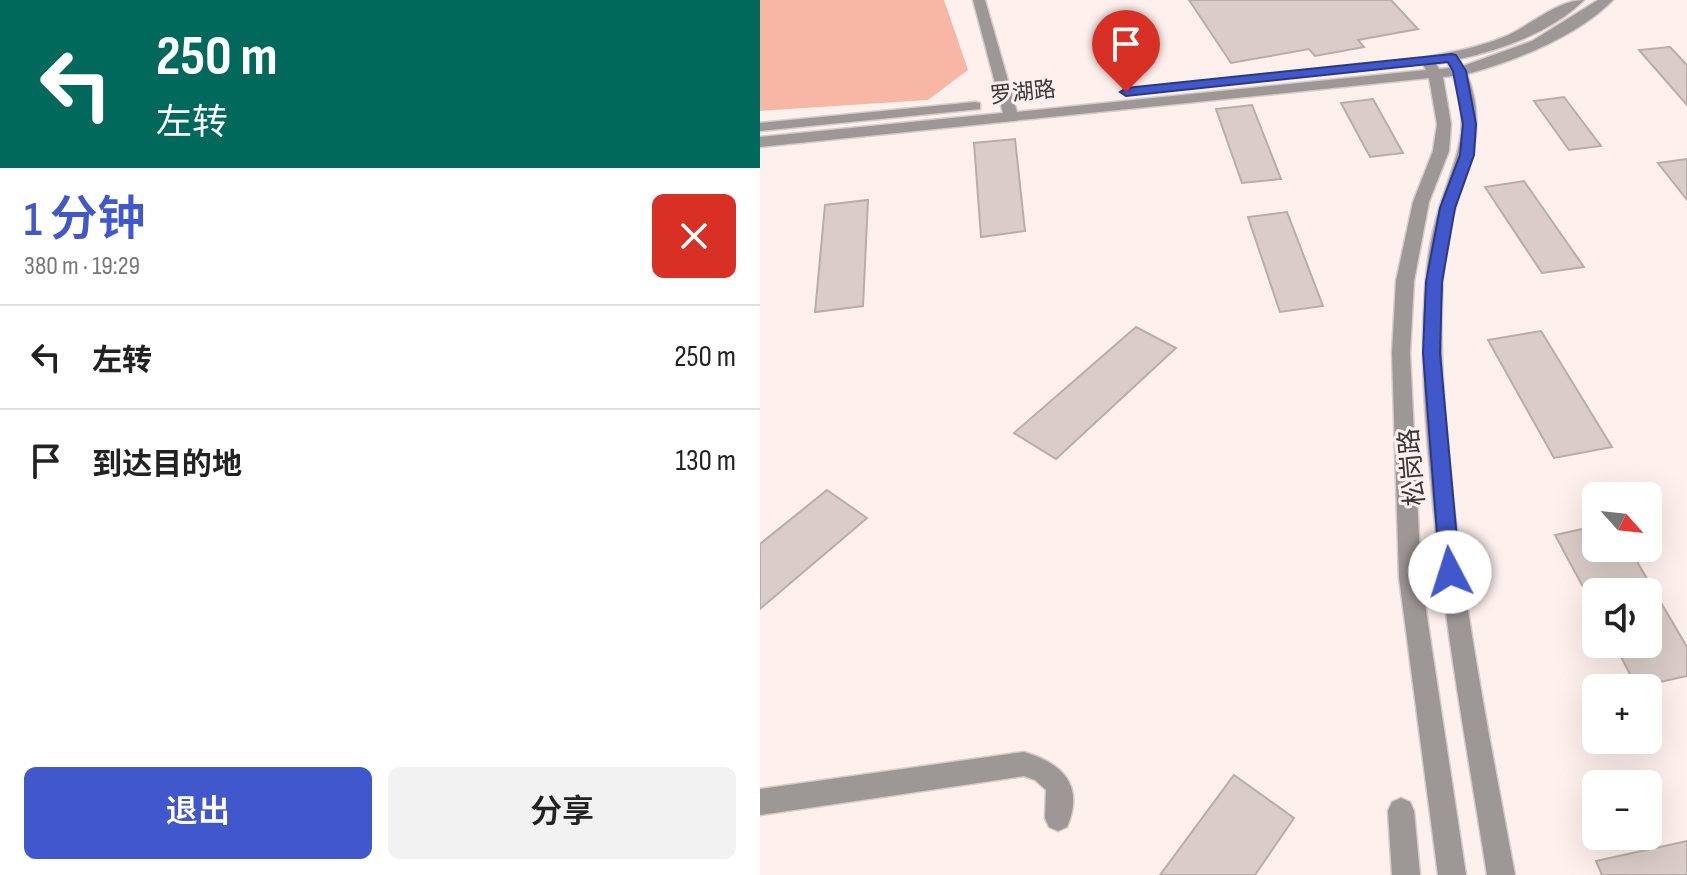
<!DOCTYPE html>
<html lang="zh">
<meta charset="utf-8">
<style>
body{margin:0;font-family:"Sofia Sans Condensed","Noto Sans SC",sans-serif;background:#f2f2f2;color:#222;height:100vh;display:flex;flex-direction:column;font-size:30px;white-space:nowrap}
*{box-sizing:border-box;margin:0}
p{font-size:26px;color:#767676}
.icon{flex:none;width:44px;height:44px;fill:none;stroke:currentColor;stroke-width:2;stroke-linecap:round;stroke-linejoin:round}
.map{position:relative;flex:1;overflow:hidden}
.details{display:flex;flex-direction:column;background:#fff;width:760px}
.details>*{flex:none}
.hud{background:#00695c;color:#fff;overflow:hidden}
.needle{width:52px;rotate:117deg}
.fabs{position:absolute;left:822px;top:482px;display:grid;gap:16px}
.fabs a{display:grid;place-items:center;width:80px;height:80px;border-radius:12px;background:#fff;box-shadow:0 8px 32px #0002;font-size:40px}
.pin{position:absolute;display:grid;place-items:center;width:68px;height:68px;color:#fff;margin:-82px -34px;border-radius:50% 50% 50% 0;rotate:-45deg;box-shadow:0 0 8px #0007}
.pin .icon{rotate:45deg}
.me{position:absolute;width:88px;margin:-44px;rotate:355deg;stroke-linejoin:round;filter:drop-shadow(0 0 6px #0008)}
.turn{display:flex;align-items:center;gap:28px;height:168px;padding:0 24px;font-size:36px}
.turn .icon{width:104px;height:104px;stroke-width:2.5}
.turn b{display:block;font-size:56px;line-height:68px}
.round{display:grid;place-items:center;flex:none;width:84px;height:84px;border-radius:12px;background:#f2f2f2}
.overview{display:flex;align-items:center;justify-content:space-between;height:136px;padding:0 24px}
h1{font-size:48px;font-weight:600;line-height:60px;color:#4058cb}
.action{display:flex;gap:16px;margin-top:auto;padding:16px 24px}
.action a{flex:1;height:92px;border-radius:12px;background:#4058cb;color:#fff;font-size:32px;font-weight:600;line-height:92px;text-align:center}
.action a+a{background:#f2f2f2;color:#222}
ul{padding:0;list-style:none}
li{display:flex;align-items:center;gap:24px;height:104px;padding:0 24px;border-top:2px solid #e0e0e0}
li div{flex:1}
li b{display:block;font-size:30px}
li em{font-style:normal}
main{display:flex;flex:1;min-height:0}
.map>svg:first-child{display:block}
.green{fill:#f7b7a4}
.building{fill:#dacdc9;stroke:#b9ada9;stroke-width:2}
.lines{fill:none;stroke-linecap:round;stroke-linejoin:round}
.minor-casing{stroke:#d6cbc8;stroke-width:3}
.minor{fill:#9d9796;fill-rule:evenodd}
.route{fill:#4058cb;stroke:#2a3984;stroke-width:2}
.labels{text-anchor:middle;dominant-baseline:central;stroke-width:6;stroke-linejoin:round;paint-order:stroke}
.far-street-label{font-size:22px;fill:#3c3736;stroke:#fdf0ed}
.street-label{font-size:26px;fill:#3c3736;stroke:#fdf0ed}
</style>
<main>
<section class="details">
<div class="hud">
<div class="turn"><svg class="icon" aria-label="left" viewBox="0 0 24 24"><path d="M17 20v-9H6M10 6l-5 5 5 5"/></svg><div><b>250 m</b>左转</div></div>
</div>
<div class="overview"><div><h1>1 分钟</h1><p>380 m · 19:29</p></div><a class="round" style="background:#d93025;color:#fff"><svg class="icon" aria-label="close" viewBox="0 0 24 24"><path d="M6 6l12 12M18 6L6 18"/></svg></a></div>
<ul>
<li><svg class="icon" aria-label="left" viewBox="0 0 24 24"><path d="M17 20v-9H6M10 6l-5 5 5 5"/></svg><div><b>左转</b></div><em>250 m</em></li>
<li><svg class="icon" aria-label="arrive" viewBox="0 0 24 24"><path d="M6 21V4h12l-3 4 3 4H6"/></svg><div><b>到达目的地</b></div><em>130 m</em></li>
</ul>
<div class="action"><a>退出</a><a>分享</a></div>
</section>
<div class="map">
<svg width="927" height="875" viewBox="0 0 927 875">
<rect width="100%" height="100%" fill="#fdf0ed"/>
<!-- green -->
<polygon class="green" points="0,0 184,0 208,70 168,100 0,111"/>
<!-- building -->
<g class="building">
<polygon points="429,0 631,0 658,29 598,40 604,47 555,56 549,49 471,63"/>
<polygon points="910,47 927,65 927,105 879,50"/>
<polygon points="804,97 841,146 809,150 774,101"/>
<polygon points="613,99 643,153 610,157 581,103"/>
<polygon points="492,105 521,179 482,183 456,109"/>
<polygon points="255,139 265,231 221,237 214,143"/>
<polygon points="927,159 927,200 898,163"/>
<polygon points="764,181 824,267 782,273 725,187"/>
<polygon points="108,200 103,306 55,312 65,205"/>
<polygon points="527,212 563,306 520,312 488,217"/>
<polygon points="376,327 416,348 296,459 254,433"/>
<polygon points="781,331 852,447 794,458 728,340"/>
<polygon points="67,490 107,518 0,609 0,544"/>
<polygon points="836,526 836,548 869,548 927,647 927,676 877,687 854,644 888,644 888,592 836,592 836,611 795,535"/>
<polygon points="474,775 534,818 495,875 400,875"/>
<polygon points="927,841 927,875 842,875 836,861"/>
</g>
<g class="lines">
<defs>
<g id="minor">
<path d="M213,0H225L257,112L666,70L661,61L663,58C691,52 717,48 744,37C770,26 797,0 824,0C793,31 742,50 699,59L703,66L772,41L838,0H853C818,36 755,61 707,74C726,123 713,155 697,203C689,227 685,254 683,280C679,342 684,406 690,468C703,605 730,740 755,875H727C706,741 681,607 670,471C664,407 660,341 666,277C668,253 673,228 680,205C696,156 712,129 693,76L683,77L691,124L689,151L669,202L654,281L650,353L661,577L706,875H678L639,577L632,353L636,281L653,202L673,151L677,124L669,78L0,147V137L243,113ZM687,62L690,68L679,69L676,64Z"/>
<polygon points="215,102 220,103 220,109 0,131 0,123"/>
<path d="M264,752C302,763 325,785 307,827L298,831L289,827L285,818L286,790L275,780L264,776L0,815V789Z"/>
<polygon points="641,798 650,802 654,811 660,875 632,875 628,811 632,802"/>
</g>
</defs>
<!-- minor casing -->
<use href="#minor" class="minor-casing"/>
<!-- minor -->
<use href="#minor" class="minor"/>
</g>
<!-- route -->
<polygon class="route" points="692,54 696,55 706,71 716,124 714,155 695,208 682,282 680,353 700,572 697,578 690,581 683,578 680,572 663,353 666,282 680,208 700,155 703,124 693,71 688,62 366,96 360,92 366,88"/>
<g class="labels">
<!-- far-street labels -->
<g class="far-street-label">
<text transform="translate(263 93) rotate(-6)">罗湖路</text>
</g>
<!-- street labels -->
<g class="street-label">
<text transform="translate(653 467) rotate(-95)">松岗路</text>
</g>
</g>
</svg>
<div class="fabs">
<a><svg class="needle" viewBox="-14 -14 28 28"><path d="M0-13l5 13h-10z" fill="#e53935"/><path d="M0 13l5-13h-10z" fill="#767676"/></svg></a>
<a><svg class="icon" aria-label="sound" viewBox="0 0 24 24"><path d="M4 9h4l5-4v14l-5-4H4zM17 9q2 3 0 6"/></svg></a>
<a>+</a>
<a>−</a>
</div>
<div class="pin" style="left:366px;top:92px;background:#d93025"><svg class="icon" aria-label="arrive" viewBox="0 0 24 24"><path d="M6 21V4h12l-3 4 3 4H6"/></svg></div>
<svg class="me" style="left:690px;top:572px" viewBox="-20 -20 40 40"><circle r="19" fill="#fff"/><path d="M0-13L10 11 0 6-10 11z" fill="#4058cb"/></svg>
</div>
</main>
